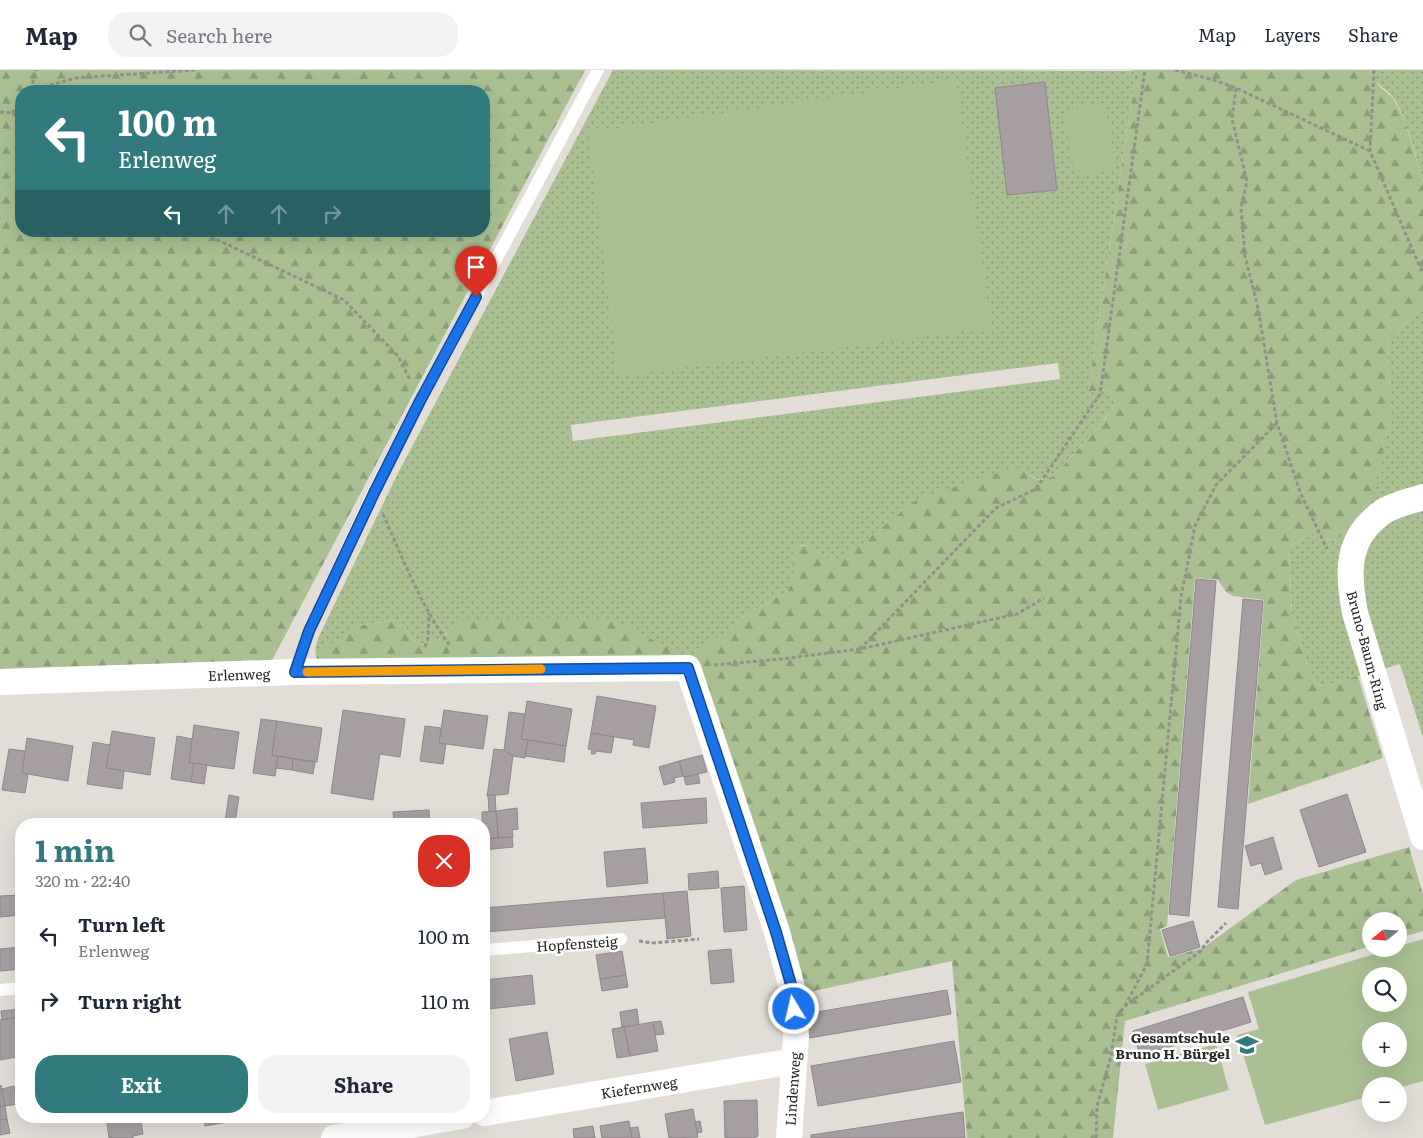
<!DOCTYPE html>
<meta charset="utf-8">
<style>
body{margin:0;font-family:Literata,serif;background:#f2f2f3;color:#1f2937;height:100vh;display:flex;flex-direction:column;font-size:19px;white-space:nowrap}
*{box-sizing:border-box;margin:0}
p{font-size:16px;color:#747a83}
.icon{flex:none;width:28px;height:28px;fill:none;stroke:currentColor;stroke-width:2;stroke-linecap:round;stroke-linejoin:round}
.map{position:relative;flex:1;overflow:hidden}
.side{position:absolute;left:15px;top:748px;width:475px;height:305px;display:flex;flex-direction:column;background:#fff;border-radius:20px;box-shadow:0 5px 20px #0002}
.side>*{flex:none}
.top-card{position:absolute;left:15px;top:15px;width:475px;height:152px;border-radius:20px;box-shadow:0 5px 20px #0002;background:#317a7e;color:#fff;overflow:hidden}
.needle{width:32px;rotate:252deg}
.controls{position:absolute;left:1362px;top:842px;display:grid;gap:10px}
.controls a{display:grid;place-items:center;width:45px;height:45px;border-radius:50%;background:#fff;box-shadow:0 5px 20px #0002;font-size:25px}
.pin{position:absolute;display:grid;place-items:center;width:42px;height:42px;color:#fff;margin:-51px -21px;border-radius:50% 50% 50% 0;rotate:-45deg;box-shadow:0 0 5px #0007}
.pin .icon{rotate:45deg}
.me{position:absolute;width:55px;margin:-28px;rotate:351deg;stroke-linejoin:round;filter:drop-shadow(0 0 4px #0008)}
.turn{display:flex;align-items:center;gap:18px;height:105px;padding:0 20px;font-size:22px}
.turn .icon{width:65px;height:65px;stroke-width:2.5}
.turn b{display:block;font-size:35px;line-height:42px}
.lanes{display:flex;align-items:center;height:48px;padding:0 20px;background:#0003;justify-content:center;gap:25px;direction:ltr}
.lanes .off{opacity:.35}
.round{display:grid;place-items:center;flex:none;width:52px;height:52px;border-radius:20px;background:#f2f2f3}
.headline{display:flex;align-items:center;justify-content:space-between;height:85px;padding:0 20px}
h1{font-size:30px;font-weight:700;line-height:38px;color:#317a7e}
.button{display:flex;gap:10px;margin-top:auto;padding:10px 20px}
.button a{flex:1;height:58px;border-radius:20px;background:#317a7e;color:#fff;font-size:20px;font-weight:700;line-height:58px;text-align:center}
.button a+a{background:#f2f2f3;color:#1f2937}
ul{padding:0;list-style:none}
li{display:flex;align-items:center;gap:15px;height:65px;padding:0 20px}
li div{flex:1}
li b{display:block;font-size:19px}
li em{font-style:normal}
header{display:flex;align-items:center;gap:30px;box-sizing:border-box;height:70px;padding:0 25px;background:#fff;border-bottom:1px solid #e0e1e3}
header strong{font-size:24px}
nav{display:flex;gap:28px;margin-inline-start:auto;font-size:18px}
.search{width:350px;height:45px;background:#f2f2f3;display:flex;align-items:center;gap:12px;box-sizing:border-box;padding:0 18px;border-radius:20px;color:#747a83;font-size:19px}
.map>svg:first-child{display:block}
.grass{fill:url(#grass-dots);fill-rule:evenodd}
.forest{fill:url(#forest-firs);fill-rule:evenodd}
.park{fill:#aac093;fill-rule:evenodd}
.building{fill:#a69ea0;stroke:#8f878a}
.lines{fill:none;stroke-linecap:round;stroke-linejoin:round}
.path{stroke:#92908a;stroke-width:3;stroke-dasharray:4 2.5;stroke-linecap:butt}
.lane{stroke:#fff;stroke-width:12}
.street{stroke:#fff;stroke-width:26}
.route-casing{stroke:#114b97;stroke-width:12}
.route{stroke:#1a73e8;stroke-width:9}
.slow{stroke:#f59e0b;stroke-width:9}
.labels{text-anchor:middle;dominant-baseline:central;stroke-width:5;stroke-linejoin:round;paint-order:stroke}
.street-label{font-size:14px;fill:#282724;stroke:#fff}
.poi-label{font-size:14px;font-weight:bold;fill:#282724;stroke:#fff;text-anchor:end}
</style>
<header>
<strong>Map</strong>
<div class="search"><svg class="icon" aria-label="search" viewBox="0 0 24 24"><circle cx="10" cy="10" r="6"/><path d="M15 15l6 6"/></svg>Search here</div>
<nav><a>Map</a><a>Layers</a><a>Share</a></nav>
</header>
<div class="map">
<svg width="1423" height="1068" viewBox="0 0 1423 1068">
<defs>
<pattern id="grass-dots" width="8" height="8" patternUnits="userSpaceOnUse" patternTransform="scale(1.25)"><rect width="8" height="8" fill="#aac093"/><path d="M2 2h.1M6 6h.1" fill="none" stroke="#8a9c78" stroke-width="1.8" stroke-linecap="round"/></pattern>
<pattern id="forest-firs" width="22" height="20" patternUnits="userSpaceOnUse" patternTransform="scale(1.25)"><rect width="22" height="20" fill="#aac093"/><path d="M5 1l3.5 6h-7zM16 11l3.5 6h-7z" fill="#8a9c78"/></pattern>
</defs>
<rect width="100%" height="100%" fill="#e2ded7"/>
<!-- grass -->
<g class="grass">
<path d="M613,0L1136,1L1088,322L1109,320L1115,329L1112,341L1054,406C1042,411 1034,410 1025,401L838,493L834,492L807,475H802L796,477L793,510L788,521L744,546L691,591L454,555C452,558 449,562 446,564C438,571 422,578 413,570C407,565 405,556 400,550H395L357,556L318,592C313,581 316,573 321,562L398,403ZM1058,293L1060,309L573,371L571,355Z"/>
<path d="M1370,0H1423V112C1415,85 1409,55 1395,30C1388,18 1374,16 1370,0Z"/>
<polygon points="1423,239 1423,667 1400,594 1325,616 1316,613 1310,604 1292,544 1289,483 1289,479 1292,475 1305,467 1312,465 1322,470 1334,469 1342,466 1370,429 1391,347 1391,328 1387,287 1389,273 1401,257"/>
</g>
<!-- forest -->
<g class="forest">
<path d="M0,0H585L269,596L0,601ZM21,21H484V161H21Z"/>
<path d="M1131,0H1370L1371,4L1379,16L1393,28L1405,51L1423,112V239L1401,257L1389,273L1387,287L1391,328V347L1374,419L1370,429L1342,466L1334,469L1322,470L1312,465L1305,467L1292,475L1289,479V483L1292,544L1310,604L1316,613L1325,616L1358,606L1383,688L1248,734L1264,530L1233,526L1226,522L1218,510L1195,508L1167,856L1160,859L1168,887L1203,878L1296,810L1409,777L1423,824V861L1399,868V851H1371V876L1125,951L1113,1068H967L952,891L800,924L699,608L318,592L319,586L324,579L357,556L395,550H400C405,556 407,565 413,570C422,578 437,571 446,565C449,562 451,558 454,555C456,553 461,551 464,549L611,548L691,590L744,546L788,521L793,510V480L798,476L807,475L834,492L838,493L916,430L1013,398C1033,398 1028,417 1054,406L1107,347L1112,341L1115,329L1109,320L1088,322L1136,1Z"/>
</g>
<!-- park -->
<g class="park">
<polygon points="956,10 991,258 618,306 588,62"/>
<polygon points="1104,33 1116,100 1075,106 1064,40"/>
<path d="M1423,869V1011L1399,1018V1016H1371V1026L1265,1055L1237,965L1259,959L1248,922L1391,879H1399V876ZM1371,906H1399V934H1371ZM1371,961H1399V989H1371Z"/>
<polygon points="1216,974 1229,1020 1158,1040 1145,994"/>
</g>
<!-- building -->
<g class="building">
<polygon points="1045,12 1057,120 1007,125 995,18"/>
<polygon points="1196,509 1216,511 1189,846 1169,844"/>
<polygon points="1243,529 1263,531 1238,839 1218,837"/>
<polygon points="597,626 656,636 649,678 633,675 634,670 591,663"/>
<polygon points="527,631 572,639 566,676 521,669"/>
<polygon points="343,640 405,649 400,687 380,684 373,730 331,723"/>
<polygon points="444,640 488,646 483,679 439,673"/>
<polygon points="509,642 525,644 521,669 528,670 525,688 513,686 504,680"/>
<polygon points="261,649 277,651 272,685 278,686 275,706 253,703"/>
<polygon points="277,651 322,658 317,692 272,685"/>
<polygon points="194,655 239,662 234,699 189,693"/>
<polygon points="425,656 441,658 439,673 446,674 443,694 420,691"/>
<polygon points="112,661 155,668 150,705 106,698"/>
<polygon points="591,663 614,667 611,683 596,681 595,684 591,684 592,680 588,679"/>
<polygon points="177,666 192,669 189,693 194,693 191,712 171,709"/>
<polygon points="27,668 73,676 68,711 22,703"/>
<polygon points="528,670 566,676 564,692 525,686"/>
<polygon points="93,672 110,675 106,698 124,701 122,719 87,714"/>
<polygon points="9,679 25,681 22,703 28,705 25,723 2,720"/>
<polygon points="494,679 504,680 513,686 508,724 487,726"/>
<polygon points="702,685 707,702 684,707 679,691"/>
<polygon points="278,686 293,689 292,700 276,698"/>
<polygon points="293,689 315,692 313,704 292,700"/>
<polygon points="679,691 683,706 674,708 675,712 664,715 659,697"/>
<polygon points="194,693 207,695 204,714 191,712"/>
<polygon points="698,704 700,713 686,715 684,707"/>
<polygon points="1347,724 1366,782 1319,797 1300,740"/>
<polygon points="229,725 239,727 235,753 225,752"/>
<polygon points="488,725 495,725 496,741 489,742"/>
<polygon points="706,728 707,753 643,758 641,733"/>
<polygon points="517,738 518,759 512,760 513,767 498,768 496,741"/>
<polygon points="429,740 430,754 394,754 393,742"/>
<polygon points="496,741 498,768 484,769 484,754 482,754 482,742"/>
<polygon points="512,767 513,777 484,780 484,769"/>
<polygon points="1273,767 1282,799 1265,805 1261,793 1251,796 1245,776"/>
<polygon points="645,778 648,813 607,817 604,782"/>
<polygon points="718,801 719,818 689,820 688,804"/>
<polygon points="744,816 747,860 724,862 721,818"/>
<polygon points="687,821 691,866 667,869 663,823"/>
<polygon points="663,823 665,848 484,862 484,838"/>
<polygon points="21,825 21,845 0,847 0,826"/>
<polygon points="1193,851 1200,877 1170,886 1162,860"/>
<polygon points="21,877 21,899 0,901 0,879"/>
<polygon points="731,879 734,912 711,914 708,881"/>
<polygon points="622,881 626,905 600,909 596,885"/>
<polygon points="532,905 535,934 488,939 484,910"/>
<polygon points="626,905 628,917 602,921 600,909"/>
<polygon points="484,910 487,924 484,925"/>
<polygon points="947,920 951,944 809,968 805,944"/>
<polygon points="1243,927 1251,952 1140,986 1133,961"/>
<polygon points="21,939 21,947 2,950 1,941"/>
<polygon points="637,939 639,955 622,957 620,942"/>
<polygon points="21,947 21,986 0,990 0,950"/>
<polygon points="661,951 664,964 655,965 653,952"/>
<polygon points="653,952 658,981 630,986 624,957"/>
<polygon points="624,957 630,986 617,988 612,959"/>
<polygon points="547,962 554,1004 516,1011 509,969"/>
<polygon points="954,971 961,1012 818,1036 811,996"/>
<polygon points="1,1015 5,1036 0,1037 0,1016"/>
<polygon points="14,1016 18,1034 5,1036 2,1019"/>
<polygon points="757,1030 758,1066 753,1068 725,1068 724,1031"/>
<polygon points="5,1036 7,1049 0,1050 0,1037"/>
<polygon points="693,1039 698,1067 669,1068 665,1044"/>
<polygon points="963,1042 965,1068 811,1068 811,1065"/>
<polygon points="106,1046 140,1046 143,1064 133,1066 133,1068 109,1068"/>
<polygon points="204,1046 237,1046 238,1050 205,1056"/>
<polygon points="313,1046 346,1046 314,1052"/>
<polygon points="7,1049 10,1063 0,1065 0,1050"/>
<polygon points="629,1051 632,1068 602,1068 600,1056"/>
<polygon points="700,1051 702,1062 697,1063 695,1052"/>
<polygon points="593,1056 595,1068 574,1068 573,1059"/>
<polygon points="638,1057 640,1068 632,1068 630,1058"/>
</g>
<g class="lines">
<!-- path -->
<g class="path">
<polyline points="1175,0 1214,10 1236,18 1370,81"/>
<polyline points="1374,0 1370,81 1423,204"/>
<polyline points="1236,18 1232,49 1247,111 1241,138 1245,186 1258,238 1277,353 1300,422 1327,479"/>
<polyline points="31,20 36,0"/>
<polyline points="31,21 75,8 196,0"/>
<polyline points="0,42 12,43 21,49"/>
<polyline points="12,43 21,33"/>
<polyline points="199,161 344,230 398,286 410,310"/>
<path d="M383,444C403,489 421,536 450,576"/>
<polyline points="425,577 428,568 429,543"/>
<polyline points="860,579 996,438 1036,419 1100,324 1145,0"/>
<polyline points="714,595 781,589 860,579 1017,544 1044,528"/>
<polyline points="639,871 653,873 699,869"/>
<polyline points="1125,936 1147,894 1181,527 1195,456 1216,415 1277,353"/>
<polyline points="1096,1068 1097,1036 1111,986 1117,946 1125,936 1201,881 1205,874 1226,853"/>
</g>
<!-- lane -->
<g class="lane">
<polyline points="295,602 309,561 373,423 420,331 598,0"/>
<polyline points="484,880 621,869"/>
<polyline points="0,920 21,918"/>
</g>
<!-- street -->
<g class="street">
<path d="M1423,427C1411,431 1397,434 1386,440C1380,443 1376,447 1371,452C1345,477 1349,511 1355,543L1423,767"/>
<polyline points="0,612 295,602 688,598 777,862 794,925 796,966 789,1068"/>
<polyline points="484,1043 794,991"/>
<polyline points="334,1068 462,1046"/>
</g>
</g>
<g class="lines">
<defs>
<polyline id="route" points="476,227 420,331 374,423 309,561 295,602 688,598 776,862 794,925 794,939"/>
</defs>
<!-- route casing -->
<use href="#route" class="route-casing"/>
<!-- route -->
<use href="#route" class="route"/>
<!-- slow -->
<polyline class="slow" points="307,602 541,599"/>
</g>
<!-- icons -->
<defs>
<symbol id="school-bare" viewBox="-9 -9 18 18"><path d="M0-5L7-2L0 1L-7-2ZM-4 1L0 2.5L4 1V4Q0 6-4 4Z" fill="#317a7e" stroke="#fff" stroke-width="2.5" paint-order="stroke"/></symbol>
</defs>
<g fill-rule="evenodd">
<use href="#school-bare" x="1231" y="959" width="32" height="32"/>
</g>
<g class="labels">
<!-- street labels -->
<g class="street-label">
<text transform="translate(1368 580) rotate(75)">Bruno-Baum-Ring</text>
<text transform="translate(239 604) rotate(-2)">Erlenweg</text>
<text transform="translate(577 873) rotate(-4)">Hopfensteig</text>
<text transform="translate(639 1017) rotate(-9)">Kiefernweg</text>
<text transform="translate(792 1019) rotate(-86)">Lindenweg</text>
</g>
<!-- poi labels -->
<g class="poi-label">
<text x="1230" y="967">Gesamtschule<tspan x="1230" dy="16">Bruno H. Bürgel</tspan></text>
</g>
</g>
</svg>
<div class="controls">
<a><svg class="needle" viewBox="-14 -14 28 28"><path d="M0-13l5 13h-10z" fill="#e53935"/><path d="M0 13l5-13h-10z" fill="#747a83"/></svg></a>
<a><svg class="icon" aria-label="search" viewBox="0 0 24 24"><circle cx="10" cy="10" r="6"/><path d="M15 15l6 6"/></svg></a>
<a>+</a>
<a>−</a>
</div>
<div class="pin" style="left:476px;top:227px;background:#d93025"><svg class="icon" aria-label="arrive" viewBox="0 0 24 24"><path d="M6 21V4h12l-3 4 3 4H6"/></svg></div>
<svg class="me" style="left:794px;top:939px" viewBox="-20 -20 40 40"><circle r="17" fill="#1a73e8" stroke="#fff" stroke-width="3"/><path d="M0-11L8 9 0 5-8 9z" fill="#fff"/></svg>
<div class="top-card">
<div class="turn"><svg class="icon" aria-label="left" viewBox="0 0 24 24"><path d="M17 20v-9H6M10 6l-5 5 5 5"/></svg><div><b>100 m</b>Erlenweg</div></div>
<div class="lanes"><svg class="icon" aria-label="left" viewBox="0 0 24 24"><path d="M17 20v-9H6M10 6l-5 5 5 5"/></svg><svg class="icon off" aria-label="ahead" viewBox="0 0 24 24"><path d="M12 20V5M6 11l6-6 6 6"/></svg><svg class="icon off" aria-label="ahead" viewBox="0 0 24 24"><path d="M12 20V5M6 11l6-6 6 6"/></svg><svg class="icon off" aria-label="right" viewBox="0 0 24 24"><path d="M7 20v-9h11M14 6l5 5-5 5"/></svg></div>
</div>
<section class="side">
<div class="headline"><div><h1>1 min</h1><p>320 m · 22:40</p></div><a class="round" style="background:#d93025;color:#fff"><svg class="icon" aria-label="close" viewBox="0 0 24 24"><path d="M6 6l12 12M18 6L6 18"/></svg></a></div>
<ul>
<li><svg class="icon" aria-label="left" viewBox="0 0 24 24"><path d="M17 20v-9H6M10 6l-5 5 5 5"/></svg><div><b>Turn left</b><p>Erlenweg</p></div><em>100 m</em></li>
<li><svg class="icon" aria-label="right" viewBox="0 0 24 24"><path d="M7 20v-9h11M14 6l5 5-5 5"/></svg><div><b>Turn right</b></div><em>110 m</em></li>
</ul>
<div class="button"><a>Exit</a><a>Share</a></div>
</section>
</div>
